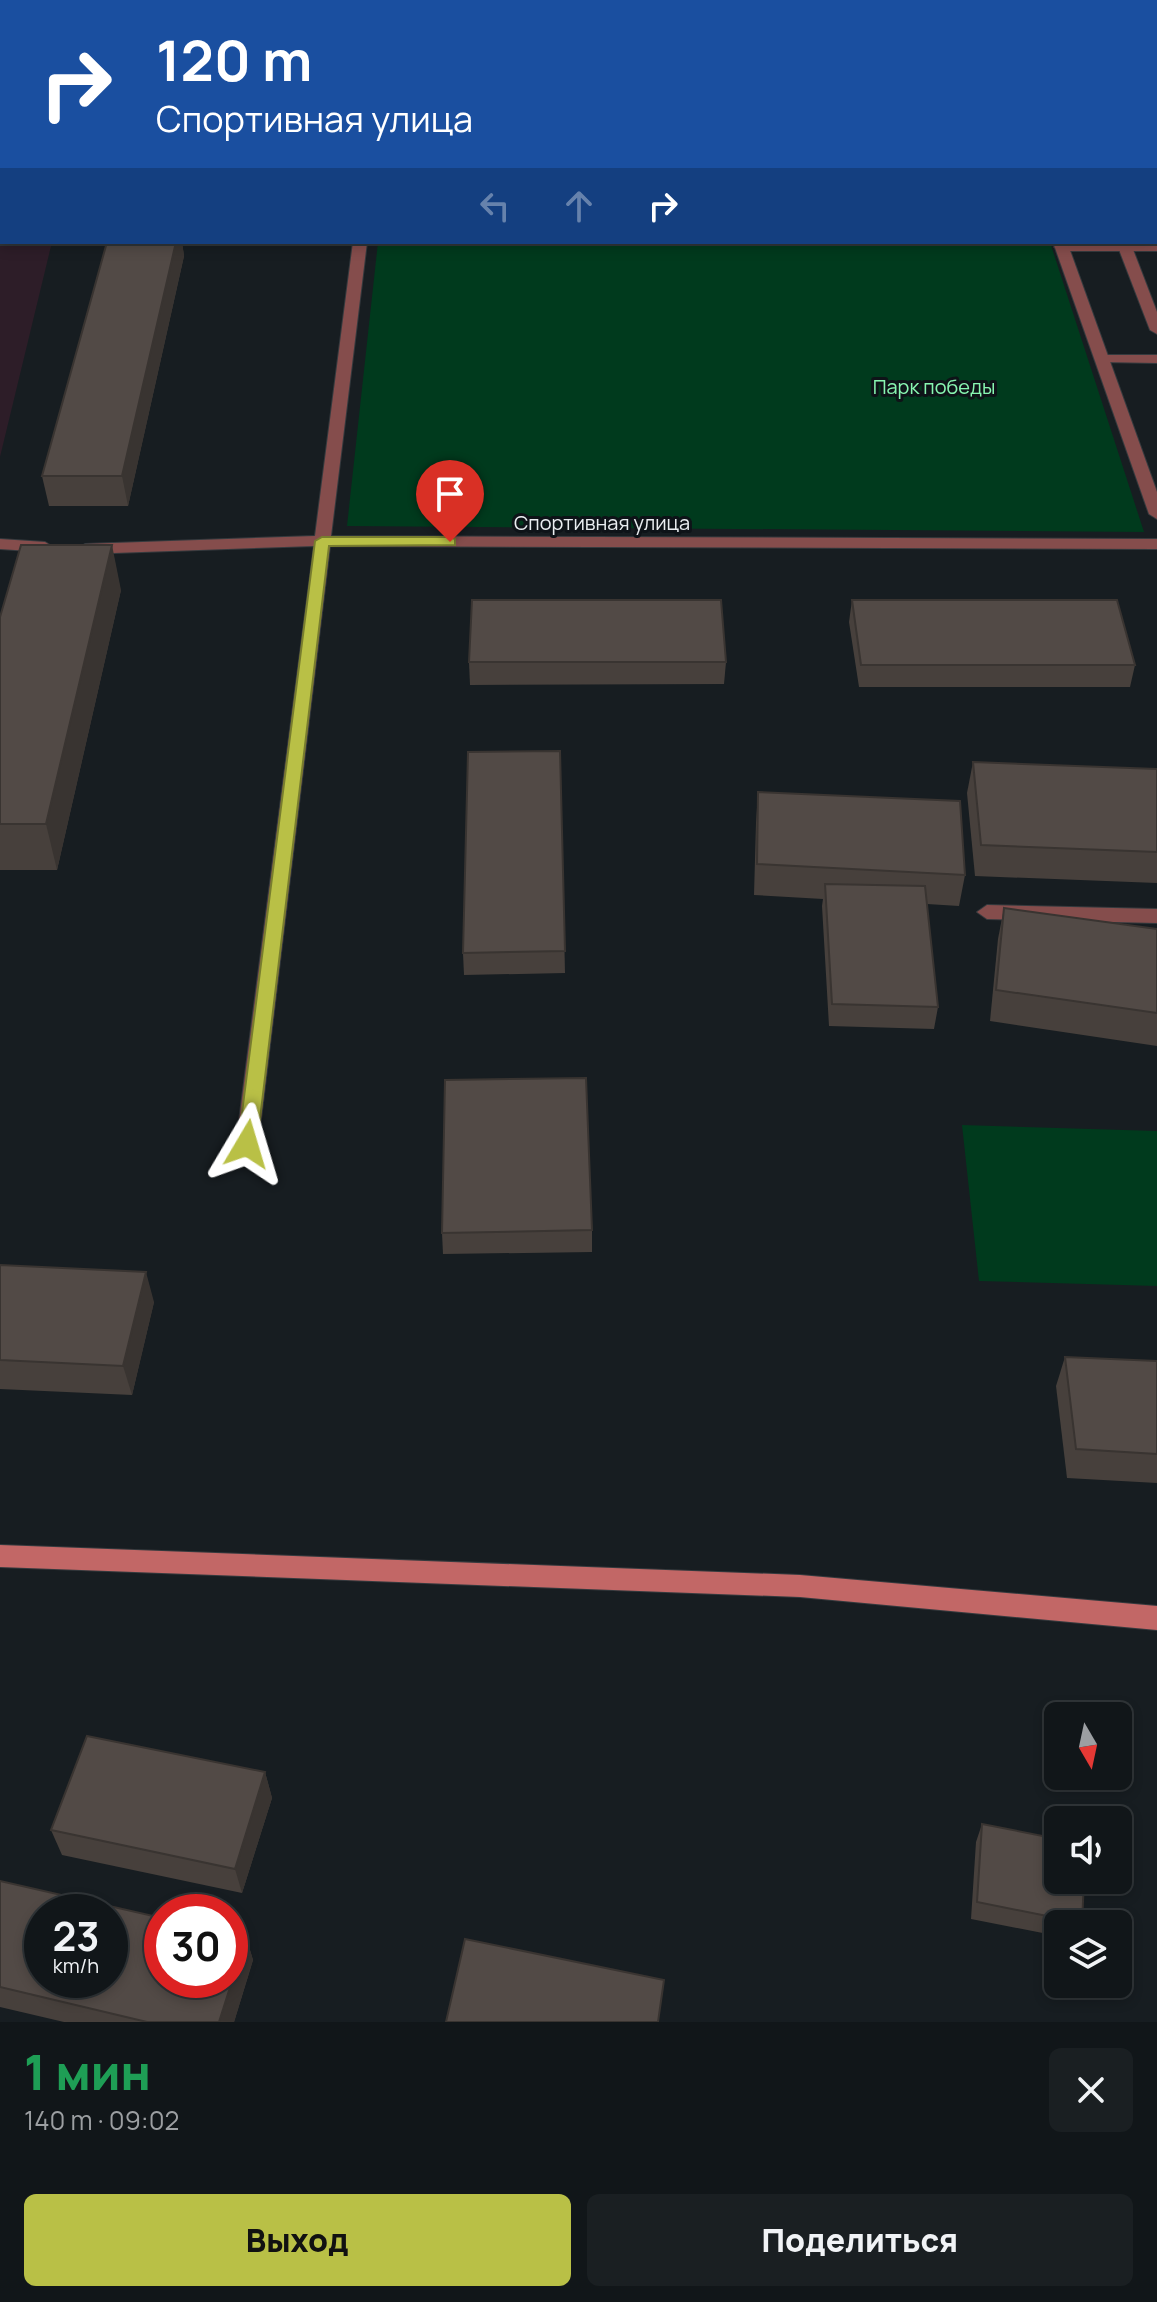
<!DOCTYPE html>
<html lang="ru">
<meta charset="utf-8">
<style>
body{margin:0;font-family:Manrope,sans-serif;background:#1a1f22;color:#f1f3f6;height:100vh;display:flex;flex-direction:column;font-size:30px;white-space:nowrap}
*{box-sizing:border-box;margin:0}
p{font-size:26px;color:#9c9fa2}
.icon{flex:none;width:44px;height:44px;fill:none;stroke:currentColor;stroke-width:2;stroke-linecap:round;stroke-linejoin:round}
.map{position:relative;height:2022px;overflow:hidden}
.sheet{display:flex;flex-direction:column;background:#111619;flex:1}
.sheet>*{flex:none}
.top-card{position:absolute;left:0px;top:0px;width:1158px;height:244px;box-shadow:0 4px 12px #0003,0 0 0 2px #303538;background:#1a4fa0;color:#fff;overflow:hidden}
.needle{width:52px;rotate:171deg}
.controls{position:absolute;left:1044px;top:1702px;display:grid;gap:16px}
.controls a{display:grid;place-items:center;width:88px;height:88px;border-radius:12px;background:#111619;box-shadow:0 4px 12px #0003,0 0 0 2px #303538;font-size:40px}
.speed{position:absolute;left:24px;top:1894px;display:flex;gap:16px;font-size:40px;font-weight:700;text-align:center}
.speed>*{display:grid;place-content:center;width:104px;height:104px;border-radius:50%;background:#111619;box-shadow:0 4px 12px #0003,0 0 0 2px #303538;line-height:1}
.speed small{font-size:20px;font-weight:400}
.speed .limit{border:12px solid #d22;background:#fff;color:#111}
.pin{position:absolute;display:grid;place-items:center;width:68px;height:68px;color:#fff;margin:-82px -34px;border-radius:50% 50% 50% 0;rotate:-45deg;box-shadow:0 0 8px #0007}
.pin .icon{rotate:45deg}
.me{position:absolute;width:88px;margin:-44px;rotate:7deg;stroke-linejoin:round;filter:drop-shadow(0 0 6px #0008)}
.turn{display:flex;align-items:center;gap:28px;height:168px;padding:0 24px;font-size:36px}
.turn .icon{width:104px;height:104px;stroke-width:2.5}
.turn b{display:block;font-size:56px;line-height:68px}
.lanes{display:flex;align-items:center;height:76px;padding:0 24px;background:#0003;justify-content:center;gap:40px;direction:ltr}
.lanes .off{opacity:.35}
.round{display:grid;place-items:center;flex:none;width:84px;height:84px;border-radius:12px;background:#1a1f22}
.summary{display:flex;align-items:center;justify-content:space-between;height:136px;padding:0 24px}
h1{font-size:48px;font-weight:800;line-height:60px;color:#1e9e55}
.cta{display:flex;gap:16px;margin-top:auto;padding:16px 24px}
.cta a{flex:1;height:92px;border-radius:12px;background:#b9c046;color:#111;font-size:32px;font-weight:800;line-height:92px;text-align:center}
.cta a+a{background:#1a1f22;color:#f1f3f6}
.map>svg:first-child{display:block}
.industrial{fill:#2d1d28}
.green{fill:#003a1d}
.lines{fill:none;stroke-linecap:round;stroke-linejoin:round}
.service-casing{stroke:#353a3e;stroke-width:2}
.minor-casing{stroke:#353a3e;stroke-width:2}
.tertiary-casing{stroke:#353a3e;stroke-width:2}
.secondary-casing{stroke:#353a3e;stroke-width:2}
.service{fill:#854d4c;fill-rule:evenodd}
.minor{fill:#854d4c;fill-rule:evenodd}
.tertiary{fill:#854d4c;fill-rule:evenodd}
.secondary{fill:#c26766;fill-rule:evenodd}
.wall{fill:#47403c}
.shaded-wall{fill:#393431}
.building{fill:#524a46;stroke:#393431;stroke-width:2;fill-rule:evenodd}
.route{fill:#b9c046;stroke:#787d2e;stroke-width:2}
.labels{text-anchor:middle;dominant-baseline:central;stroke-width:6;stroke-linejoin:round;paint-order:stroke}
.far-park-label{font-size:20px;fill:#88f6b1;stroke:#0e1318}
.far-street-label{font-size:20px;fill:#eaeef1;stroke:#0e1318}
</style>
<div class="map">
<svg width="1157" height="2022" viewBox="0 0 1157 2022">
<rect width="100%" height="100%" fill="#171d21"/>
<!-- industrial -->
<polygon class="industrial" points="0,224 2,242 52,242 0,457"/>
<!-- green -->
<g class="green">
<polygon points="405,0 902,0 962,2 405,2"/>
<polygon points="378,242 1050,242 1144,532 347,526"/>
<polygon points="962,1125 1157,1131 1157,1286 979,1281"/>
</g>
<g class="lines">
<defs>
<g id="service">
<rect x="1156" y="6" width="1" height="8"/>
<rect x="1156" y="98" width="1" height="8"/>
<polygon points="1120,244 1132,247 1157,312 1157,334 1150,330 1118,247"/>
<polygon points="987,905 1157,909 1157,923 987,919 977,912"/>
</g>
<g id="minor">
<polygon points="385,0 397,0 384,2"/>
<polygon points="353,242 367,242 331,536 1157,539 1157,549 330,546 258,1144 254,1150 240,1150 236,1144 314,546 85,554 77,549 85,544 315,536"/>
<polygon points="1157,243 1157,251 1061,251 1054,247 1061,243"/>
<polygon points="1096,355 1157,355 1157,363 1101,362 1096,361"/>
<polygon points="0,539 45,542 53,547 45,552 0,549"/>
</g>
<g id="tertiary">
<polygon points="977,0 989,0 990,2 978,2"/>
<polygon points="1053,242 1067,242 1157,492 1157,519 1149,514"/>
</g>
<polygon id="secondary" points="0,1545 800,1575 1157,1606 1157,1630 800,1597 0,1567"/>
</defs>
<!-- service casing -->
<use href="#service" class="service-casing"/>
<!-- minor casing -->
<use href="#minor" class="minor-casing"/>
<!-- tertiary casing -->
<use href="#tertiary" class="tertiary-casing"/>
<!-- secondary casing -->
<use href="#secondary" class="secondary-casing"/>
<!-- service -->
<use href="#service" class="service"/>
<!-- minor -->
<use href="#minor" class="minor"/>
<!-- tertiary -->
<use href="#tertiary" class="tertiary"/>
<!-- secondary -->
<use href="#secondary" class="secondary"/>
</g>
<!-- wall -->
<g class="wall">
<polygon points="1156,108 1157,108 1157,210 1156,208"/>
<polygon points="107,242 182,242 184,256 128,506 49,506 42,476"/>
<polygon points="121,590 57,870 0,870 0,617"/>
<polygon points="852,600 1135,665 1130,687 859,687 849,622"/>
<polygon points="469,662 726,662 724,684 470,685"/>
<polygon points="560,751 565,973 464,975 463,953"/>
<polygon points="973,762 1157,769 1157,883 975,876 967,793"/>
<polygon points="758,792 965,875 959,906 927,904 938,1007 934,1029 829,1026 822,906 823,899 754,895 756,823"/>
<polygon points="1004,908 1157,929 1157,1046 990,1021 998,939"/>
<polygon points="592,1230 592,1252 443,1254 442,1233"/>
<polygon points="0,1265 154,1302 132,1395 0,1389"/>
<polygon points="1065,1357 1157,1361 1157,1483 1067,1478 1056,1386"/>
<polygon points="265,1772 272,1798 242,1893 62,1855 51,1830"/>
<polygon points="982,1824 1082,1923 1082,1924 1058,1924 1058,1936 971,1919 976,1842"/>
<polygon points="0,1881 246,1937 253,1960 234,2022 64,2022 0,2007"/>
</g>
<!-- shaded-wall -->
<g class="shaded-wall">
<polygon points="176,242 182,242 184,256 128,506 122,476"/>
<polygon points="112,545 121,590 57,870 46,824"/>
<polygon points="146,1272 154,1302 132,1395 123,1366"/>
<polygon points="265,1772 272,1798 242,1893 235,1869"/>
<polygon points="246,1937 253,1960 234,2022 219,2022"/>
</g>
<!-- building -->
<g class="building">
<polygon points="1079,0 1129,0 1130,2 1080,2"/>
<polygon points="1156,108 1157,108 1157,181 1156,178"/>
<polygon points="107,242 176,242 122,476 42,476"/>
<polygon points="21,545 112,545 46,824 0,824 0,617"/>
<polygon points="472,600 721,600 726,662 469,662"/>
<polygon points="852,600 1117,600 1135,665 861,665"/>
<polygon points="560,751 565,951 463,953 468,752"/>
<polygon points="973,762 1157,769 1157,852 981,845"/>
<polygon points="758,792 960,801 965,875 757,864"/>
<polygon points="825,884 925,886 938,1007 832,1004"/>
<polygon points="1004,908 1157,929 1157,1013 996,990"/>
<polygon points="586,1078 592,1230 442,1233 445,1080"/>
<polygon points="0,1265 146,1272 123,1366 0,1360"/>
<polygon points="1065,1357 1157,1361 1157,1454 1076,1449"/>
<polygon points="87,1736 265,1772 235,1869 51,1830"/>
<polygon points="982,1824 1058,1839 1058,1880 1084,1880 1082,1923 977,1902"/>
<path d="M0,1881L162,1918V1980H230V1933L246,1937L219,2022H147L0,1987ZM42,1912H110V1980H42Z"/>
<polygon points="465,1939 664,1980 658,2022 446,2022"/>
</g>
<!-- route -->
<polygon class="route" points="450,537 455,539 455,545 329,546 257,1144 254,1149 241,1149 238,1144 315,541 322,537"/>
<g class="labels">
<!-- far-park labels -->
<g class="far-park-label">
<text x="934" y="386">Парк победы</text>
</g>
<!-- far-street labels -->
<g class="far-street-label">
<text x="602" y="522">Спортивная улица</text>
</g>
</g>
</svg>
<div class="controls">
<a><svg class="needle" viewBox="-14 -14 28 28"><path d="M0-13l5 13h-10z" fill="#e53935"/><path d="M0 13l5-13h-10z" fill="#9c9fa2"/></svg></a>
<a><svg class="icon" aria-label="sound" viewBox="0 0 24 24"><path d="M4 9h4l5-4v14l-5-4H4zM17 9q2 3 0 6"/></svg></a>
<a><svg class="icon" aria-label="layers" viewBox="0 0 24 24"><path d="M12 4l9 5-9 5-9-5zM3 14l9 5 9-5"/></svg></a>
</div>
<div class="speed"><div>23<small>km/h</small></div><div class="limit">30</div></div>
<div class="pin" style="left:450px;top:542px;background:#d93025"><svg class="icon" aria-label="arrive" viewBox="0 0 24 24"><path d="M6 21V4h12l-3 4 3 4H6"/></svg></div>
<svg class="me" style="left:247px;top:1144px" viewBox="-20 -20 40 40"><path d="M0-17L14 15 0 8-14 15z" fill="#b9c046" stroke="#fff" stroke-width="4"/></svg>
<div class="top-card">
<div class="turn"><svg class="icon" aria-label="right" viewBox="0 0 24 24"><path d="M7 20v-9h11M14 6l5 5-5 5"/></svg><div><b>120 m</b>Спортивная улица</div></div>
<div class="lanes"><svg class="icon off" aria-label="left" viewBox="0 0 24 24"><path d="M17 20v-9H6M10 6l-5 5 5 5"/></svg><svg class="icon off" aria-label="ahead" viewBox="0 0 24 24"><path d="M12 20V5M6 11l6-6 6 6"/></svg><svg class="icon" aria-label="right" viewBox="0 0 24 24"><path d="M7 20v-9h11M14 6l5 5-5 5"/></svg></div>
</div>
</div>
<section class="sheet">
<div class="summary"><div><h1>1 мин</h1><p>140 m · 09:02</p></div><a class="round"><svg class="icon" aria-label="close" viewBox="0 0 24 24"><path d="M6 6l12 12M18 6L6 18"/></svg></a></div>
<div class="cta"><a>Выход</a><a>Поделиться</a></div>
</section>
